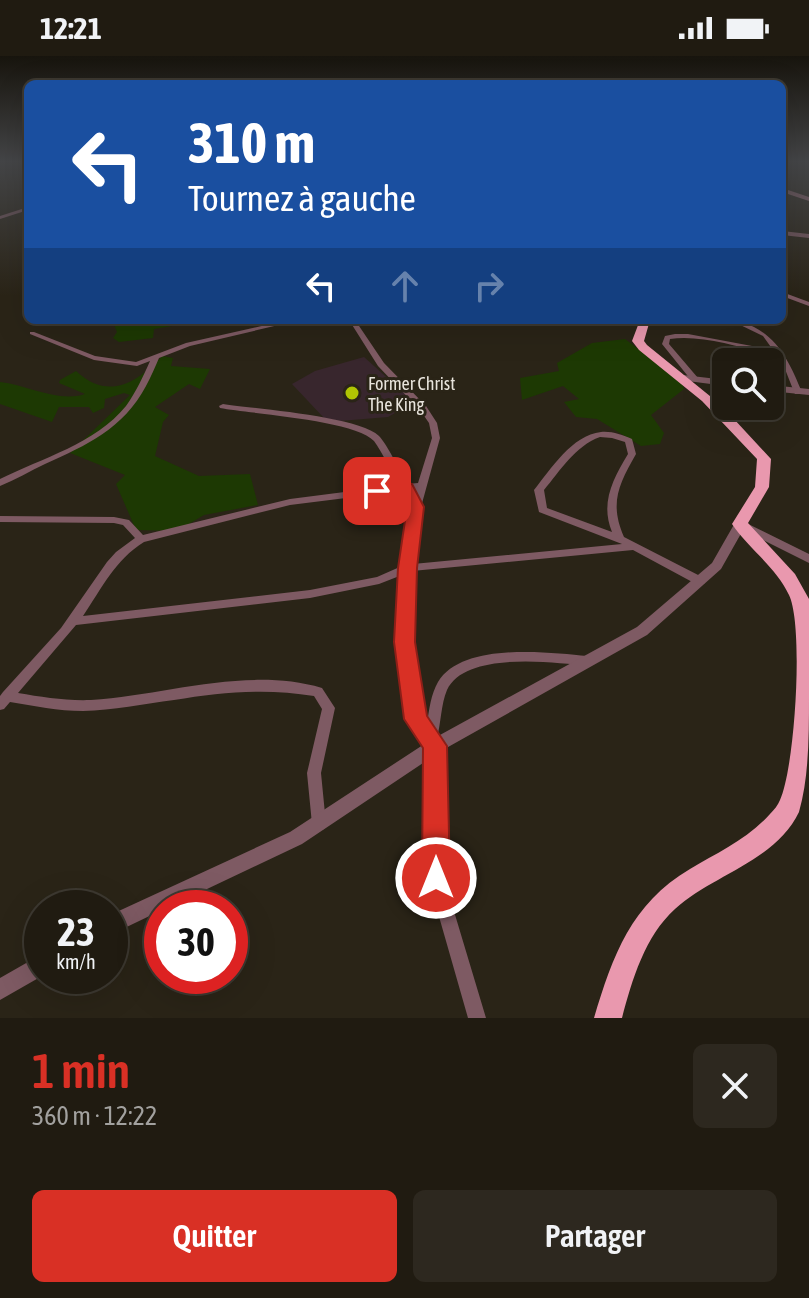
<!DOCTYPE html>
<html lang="fr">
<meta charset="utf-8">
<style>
body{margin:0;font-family:"Asap Condensed",sans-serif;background:#2d281f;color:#f1f3f6;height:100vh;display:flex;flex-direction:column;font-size:30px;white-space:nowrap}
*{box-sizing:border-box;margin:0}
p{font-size:26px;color:#a2a19f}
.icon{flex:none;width:44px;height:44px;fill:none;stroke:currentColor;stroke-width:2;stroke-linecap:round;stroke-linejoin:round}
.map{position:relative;height:962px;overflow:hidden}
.drawer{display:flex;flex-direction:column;background:#201b11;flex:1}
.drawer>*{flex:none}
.hud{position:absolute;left:24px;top:24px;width:762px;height:244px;border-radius:12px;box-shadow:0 8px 32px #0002,0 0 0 2px #3d3931;background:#1a4fa0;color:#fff;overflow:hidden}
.buttons{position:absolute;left:712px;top:292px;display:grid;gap:16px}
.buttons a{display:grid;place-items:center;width:72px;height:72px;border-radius:12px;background:#201b11;box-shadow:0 8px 32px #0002,0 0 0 2px #3d3931;font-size:40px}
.speed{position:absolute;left:24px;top:834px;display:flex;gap:16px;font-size:40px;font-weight:700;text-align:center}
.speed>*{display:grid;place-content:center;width:104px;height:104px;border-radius:50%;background:#201b11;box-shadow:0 8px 32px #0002,0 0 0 2px #3d3931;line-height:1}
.speed small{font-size:20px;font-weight:400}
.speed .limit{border:12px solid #d22;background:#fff;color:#111}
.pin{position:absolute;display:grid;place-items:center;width:68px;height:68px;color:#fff;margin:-34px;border-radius:16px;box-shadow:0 4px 12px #0006}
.me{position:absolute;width:88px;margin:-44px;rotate:0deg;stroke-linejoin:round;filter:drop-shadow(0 0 6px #0008)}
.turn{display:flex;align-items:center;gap:28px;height:168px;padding:0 32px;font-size:36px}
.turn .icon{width:104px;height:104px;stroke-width:2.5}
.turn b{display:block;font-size:56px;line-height:68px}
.lanes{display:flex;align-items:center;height:76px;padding:0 32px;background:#0003;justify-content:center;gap:40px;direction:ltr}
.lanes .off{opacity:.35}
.round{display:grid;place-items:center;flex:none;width:84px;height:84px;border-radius:12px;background:#2d281f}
.headline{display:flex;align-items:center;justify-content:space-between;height:136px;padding:0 32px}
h1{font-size:48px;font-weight:600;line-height:60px;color:#d93025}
.primary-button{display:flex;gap:16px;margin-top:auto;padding:16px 32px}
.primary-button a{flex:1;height:92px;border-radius:12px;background:#d93025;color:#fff;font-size:32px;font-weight:600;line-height:92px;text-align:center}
.primary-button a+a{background:#2d281f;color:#f1f3f6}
.status{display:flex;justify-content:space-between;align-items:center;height:56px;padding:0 40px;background:#201b11;direction:ltr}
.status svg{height:22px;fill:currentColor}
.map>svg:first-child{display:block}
.education{fill:#38262d}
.green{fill:#1d3903}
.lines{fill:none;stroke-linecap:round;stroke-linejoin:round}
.minor{fill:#7e5a63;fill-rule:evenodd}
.tertiary{fill:#7e5a63;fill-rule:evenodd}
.secondary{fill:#b07787;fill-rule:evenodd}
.trunk{fill:#e998ae;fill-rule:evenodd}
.route{fill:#d93025;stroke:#8d1f18;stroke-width:2}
.poi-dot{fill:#b0c503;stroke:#2a2417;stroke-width:3}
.labels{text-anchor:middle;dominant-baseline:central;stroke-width:6;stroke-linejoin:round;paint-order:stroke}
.far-poi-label{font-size:18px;fill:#e8e4dc;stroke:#2a2417;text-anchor:start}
</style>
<div class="status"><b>12:21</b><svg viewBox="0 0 49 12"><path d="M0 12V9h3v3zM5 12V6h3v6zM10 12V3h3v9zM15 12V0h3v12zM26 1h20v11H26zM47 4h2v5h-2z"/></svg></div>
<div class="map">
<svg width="809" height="962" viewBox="0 0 809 962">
<rect width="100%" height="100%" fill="#2a2417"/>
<!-- education -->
<polygon class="education" points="364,301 414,346 388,361 340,365 324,362 292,328 315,315"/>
<!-- green -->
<g class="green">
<polygon points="112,264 208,264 154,273 153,282 119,286 113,282 117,276"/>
<polygon points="625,283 682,326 684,333 651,359 664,377 660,388 641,390 597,363 576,361 564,346 579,343 563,330 522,344 520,322 559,315 557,307 592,287"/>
<path d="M162,300L173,302L171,310L210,313L200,333L189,328L155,351L169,359L163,366L155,400L199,420L250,418L258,449L204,459L177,475L136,474L116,428L125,419L70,397L130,339L124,337L105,343L104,352L93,357L89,351H59L52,366L0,348V326C28,329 58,347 85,338L59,327L60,324L76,315C108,345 137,327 162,300Z"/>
</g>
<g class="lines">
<!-- minor -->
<g class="minor">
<polygon points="28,151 28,154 0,163 0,160"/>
<polygon points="782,175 809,178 809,182 782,179"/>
<polygon points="782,236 809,246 809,250 782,240"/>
<path d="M288,264H300L190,290L159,302C155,311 151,321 146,330C123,373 87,389 45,408C30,415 15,424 0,430V423C42,402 95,388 126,350C136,336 143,321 150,305L137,310L94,304L30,278V276H34L95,300L136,306L186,287Z"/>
<path d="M349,264H355L384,307L426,350L437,367L440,382L421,451L413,508L622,488L539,456L534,434C551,413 572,379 601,376C612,375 622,379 632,383L636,398C619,428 609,447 624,481L704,522L705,525L704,528H696L633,494L412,515L411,586L418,649L422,661L427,668C429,654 431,638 438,626C462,586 548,596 587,600L591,602L593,605L591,608L587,610C553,606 465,595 447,634C441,648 441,667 437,682L442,690L444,822L486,962H468L428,822V691L411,667L406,649L399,586L402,519L379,528L310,542L76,569L18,637C42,641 66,645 91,644C166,639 247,610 322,632L335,652L321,717L326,768L324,773L319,775L314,773L312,768L307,717L322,653L314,640C267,632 221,636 174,644C144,648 113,654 83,655C58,655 34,650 10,646L4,653L0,654V640L3,636L61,572L107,506L116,496L135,482L123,469L114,467L0,466V460L114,461L129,464L143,479L290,443L399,429C392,417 382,396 374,385C355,364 252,358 220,352L219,350L223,348C255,353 358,360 379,380C387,388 401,417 407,428L418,427L432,382L429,367L420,354L378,310ZM600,381L612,382L625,386L628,398C613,423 600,447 612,476L547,452L544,434C560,415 575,390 600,381ZM402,435L411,451L402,510L377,521L310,534L83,560C102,532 115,504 144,486L290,449Z"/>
<path d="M730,264C739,264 745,267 754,271C780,284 791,310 802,336L801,338H795L794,336L783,308L776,299C743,293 703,278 670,283L669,288L698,322L694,324H691L662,288L665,280L675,278H688L773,294L763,280Z"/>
</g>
<!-- tertiary -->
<g class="tertiary">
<polygon points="683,319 726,324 726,330 680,324 678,322"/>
<polygon points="770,329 809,333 809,339 770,335"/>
<polygon points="740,464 809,498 809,507 743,474 721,513 647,579 441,695 302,788 167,852 162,852 162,854 110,879 110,859 290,776 429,685 637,571 712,507 736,465"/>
<polygon points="42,898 42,920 0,944 0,922"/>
</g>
<!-- secondary -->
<polygon class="secondary" points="782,132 809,141 809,145 782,136"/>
<!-- trunk -->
<path class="trunk" d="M640,264H650L644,285L647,289L721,349L771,403L769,431L748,467L795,518L809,543C809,576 809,608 809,641C809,679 809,721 799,756C776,805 712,819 675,853C645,880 632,924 622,962H594C613,899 631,848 690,813C717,797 748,783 770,758C774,754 778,749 780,744C795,711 804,570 789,539C776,511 749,493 732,468L755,431L757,403L702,345L639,294L632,285Z"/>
</g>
<!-- sky -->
<linearGradient id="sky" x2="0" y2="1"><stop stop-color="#17140d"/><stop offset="0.44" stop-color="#444547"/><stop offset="1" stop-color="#444547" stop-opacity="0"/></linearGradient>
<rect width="809" height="240" fill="url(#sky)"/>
<!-- route -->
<polygon class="route" points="406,427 412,428 424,451 417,512 415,586 427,660 447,690 450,822 446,832 436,836 427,832 422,822 423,692 404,663 394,586 398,512 407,451 401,438 377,441 369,435 377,430"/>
<!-- markers -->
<circle class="poi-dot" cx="352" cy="337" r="8"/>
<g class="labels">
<!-- far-poi labels -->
<g class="far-poi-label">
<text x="368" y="327">Former Christ<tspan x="368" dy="21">The King</tspan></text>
</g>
</g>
</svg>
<div class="buttons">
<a><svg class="icon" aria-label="search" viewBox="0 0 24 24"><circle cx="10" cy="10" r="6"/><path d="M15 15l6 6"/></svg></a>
</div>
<div class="speed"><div>23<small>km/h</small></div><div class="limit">30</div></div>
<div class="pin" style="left:377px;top:435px;background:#d93025"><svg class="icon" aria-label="arrive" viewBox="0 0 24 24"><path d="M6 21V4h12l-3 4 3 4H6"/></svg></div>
<svg class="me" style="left:436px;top:822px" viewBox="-20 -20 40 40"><circle r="17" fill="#d93025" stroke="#fff" stroke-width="3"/><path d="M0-11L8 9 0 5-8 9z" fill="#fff"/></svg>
<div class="hud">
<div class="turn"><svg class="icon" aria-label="left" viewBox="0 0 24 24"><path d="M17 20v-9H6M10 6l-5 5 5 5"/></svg><div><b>310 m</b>Tournez à gauche</div></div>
<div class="lanes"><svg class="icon" aria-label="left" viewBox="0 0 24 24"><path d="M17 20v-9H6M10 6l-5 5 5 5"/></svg><svg class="icon off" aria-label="ahead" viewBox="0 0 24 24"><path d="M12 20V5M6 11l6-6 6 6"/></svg><svg class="icon off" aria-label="right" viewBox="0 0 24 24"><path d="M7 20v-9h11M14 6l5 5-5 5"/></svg></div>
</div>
</div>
<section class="drawer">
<div class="headline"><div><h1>1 min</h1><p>360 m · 12:22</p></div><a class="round"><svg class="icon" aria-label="close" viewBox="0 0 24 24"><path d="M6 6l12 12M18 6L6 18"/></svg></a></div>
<div class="primary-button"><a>Quitter</a><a>Partager</a></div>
</section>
